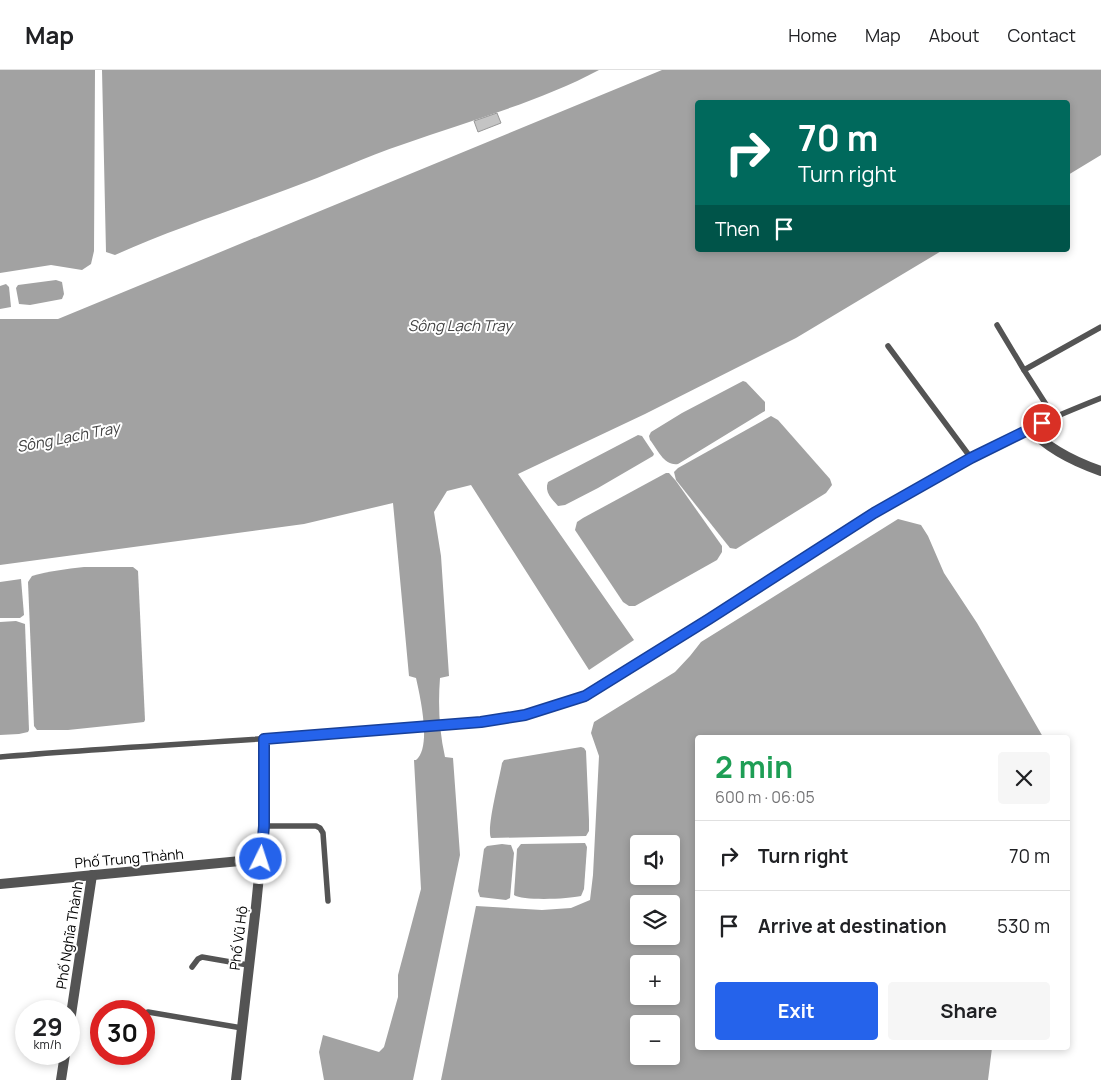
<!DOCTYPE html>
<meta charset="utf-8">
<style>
body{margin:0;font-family:Manrope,sans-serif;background:#f6f6f6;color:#202124;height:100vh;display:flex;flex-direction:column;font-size:19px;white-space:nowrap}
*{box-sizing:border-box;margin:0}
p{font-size:16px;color:#757577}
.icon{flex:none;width:28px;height:28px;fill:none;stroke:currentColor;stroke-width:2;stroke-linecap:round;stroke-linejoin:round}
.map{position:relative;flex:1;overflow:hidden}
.sheet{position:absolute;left:695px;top:665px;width:375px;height:315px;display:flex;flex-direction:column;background:#fff;border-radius:5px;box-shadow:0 2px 8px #0003}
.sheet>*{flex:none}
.banner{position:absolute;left:695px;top:30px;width:375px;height:152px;border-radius:5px;box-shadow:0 2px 8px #0003;background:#00695c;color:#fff;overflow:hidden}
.tools{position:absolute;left:630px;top:765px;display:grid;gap:10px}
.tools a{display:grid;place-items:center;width:50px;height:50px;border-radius:5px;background:#fff;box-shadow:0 2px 8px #0003;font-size:25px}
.speed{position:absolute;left:15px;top:930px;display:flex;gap:10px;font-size:25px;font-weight:700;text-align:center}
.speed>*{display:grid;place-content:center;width:65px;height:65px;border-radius:50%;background:#fff;box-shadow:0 2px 8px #0003;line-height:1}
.speed small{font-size:12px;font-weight:400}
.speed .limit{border:8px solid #d22;background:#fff;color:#111}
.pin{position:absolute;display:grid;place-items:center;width:42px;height:42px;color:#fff;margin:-21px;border:2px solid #fff;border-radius:50%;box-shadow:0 1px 5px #0007}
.me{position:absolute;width:55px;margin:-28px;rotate:4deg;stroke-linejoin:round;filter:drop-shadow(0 0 4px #0008)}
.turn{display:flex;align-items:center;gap:18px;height:105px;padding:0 20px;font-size:22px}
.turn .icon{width:65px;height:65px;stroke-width:2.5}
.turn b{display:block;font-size:35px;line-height:42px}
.then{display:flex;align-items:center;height:48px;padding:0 20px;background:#0003;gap:10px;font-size:19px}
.round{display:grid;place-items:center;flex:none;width:52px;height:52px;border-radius:5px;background:#f6f6f6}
.summary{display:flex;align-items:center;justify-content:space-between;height:85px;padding:0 20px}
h1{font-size:30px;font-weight:700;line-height:38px;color:#1e9e55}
.button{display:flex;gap:10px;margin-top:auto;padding:10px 20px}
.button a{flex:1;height:58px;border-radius:5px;background:#2563eb;color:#fff;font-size:20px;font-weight:700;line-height:58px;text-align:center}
.button a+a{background:#f6f6f6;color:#202124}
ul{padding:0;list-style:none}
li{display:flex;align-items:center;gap:15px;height:70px;padding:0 20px;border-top:1px solid #e0e0e0}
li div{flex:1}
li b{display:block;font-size:19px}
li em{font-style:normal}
header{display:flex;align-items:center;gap:30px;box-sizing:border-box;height:70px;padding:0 25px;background:#fff;border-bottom:1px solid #e0e0e0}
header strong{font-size:24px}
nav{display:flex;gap:28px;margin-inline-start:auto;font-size:18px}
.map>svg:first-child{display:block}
.water{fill:#a2a2a2;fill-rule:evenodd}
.building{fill:#c4c4c4;stroke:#989898}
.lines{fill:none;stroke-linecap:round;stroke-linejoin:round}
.service{stroke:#545454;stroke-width:5.5}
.minor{stroke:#545454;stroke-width:10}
.route-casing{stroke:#184099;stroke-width:12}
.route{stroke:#2563eb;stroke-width:9}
.labels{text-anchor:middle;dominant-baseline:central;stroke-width:4;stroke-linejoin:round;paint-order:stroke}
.street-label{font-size:14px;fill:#000;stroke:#fff}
.water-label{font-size:15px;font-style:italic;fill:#434343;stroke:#fff}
</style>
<header>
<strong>Map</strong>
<nav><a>Home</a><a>Map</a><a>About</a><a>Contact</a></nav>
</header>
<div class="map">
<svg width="1101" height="1010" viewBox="0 0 1101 1010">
<rect width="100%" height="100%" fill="#fff"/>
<!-- water -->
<g class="water">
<polygon points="0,0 95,0 94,181 91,194 82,200 51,195 0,203"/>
<path d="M102,0H599C539,32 468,51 404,74C365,87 327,105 288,119C230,141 171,160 115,185L106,182Z"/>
<path d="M662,0H1101V85L1068,105V32H698V180H943L796,268L645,344L518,404L634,570L589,600L471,415L447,421L434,442L441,486L449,606L440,608C438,634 439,660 445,687L453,688L460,785L413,1010H324L319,982L323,965L379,982L384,977L398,927V905L421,819L414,690H416C432,677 420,626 416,608L409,606L393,433L304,454L0,495V249H58Z"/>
<polygon points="56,210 62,212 64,224 62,229 30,235 19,234 16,218 18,215"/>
<polygon points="6,214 9,217 11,237 0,239 0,216"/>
<path d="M743,311L746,312L765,332V341L678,394C664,396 658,380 650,370L649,366L651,362L682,343Z"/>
<polygon points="771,346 778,350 830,409 832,415 826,423 736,479 730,478 676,410 674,402 678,398"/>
<path d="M638,365L642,366L654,384L653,386L598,418L565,435L558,436C552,429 544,422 548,412Z"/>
<polygon points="666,403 669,403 676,411 722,476 722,482 717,490 635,536 629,536 623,532 575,460 577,452 583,448"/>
<path d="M898,449L921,455L928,466L944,503L977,553L1043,667L698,668V978H992L988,1010H441L476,836L542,840L571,838L590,830L593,805L599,686L591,663L594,652L675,602L690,586L701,572ZM639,774H671V806H639ZM639,834H671V866H639ZM639,894H671V926H639ZM639,954H671V986H639Z"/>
<path d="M84,497H133L138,501L145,650L144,652L135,653L68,660H37L34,656L28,512L32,506C49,501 66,499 84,497Z"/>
<polygon points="21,509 24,545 20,548 0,548 0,512"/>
<polygon points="16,551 25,554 29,660 28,662 19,664 0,665 0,552"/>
<path d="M581,677L584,678L586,681L589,750V761L586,766L491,768C486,759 500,706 502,693L504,690Z"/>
<path d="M585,773L587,777L584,819L581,826C569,829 522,831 514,825L517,779L521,774Z"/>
<polygon points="502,774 511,775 514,783 510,828 506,830 480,827 478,821 484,779 487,776"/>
</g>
<!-- building -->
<polygon class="building" points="497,43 501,53 478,62 474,51"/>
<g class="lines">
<!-- service -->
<g class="service">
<polyline points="997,255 1024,300"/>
<polyline points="888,276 971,388"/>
<polyline points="1054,347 1024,300 1101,257"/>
<path d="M0,687C114,677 229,672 343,663C423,656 509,659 584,626C594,621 604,615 613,609C740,529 864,443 997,374C1031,356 1066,342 1101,328"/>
<polyline points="264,756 316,756 320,758 323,763 328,831"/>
<polyline points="192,897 198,889 202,887 248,895"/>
<polyline points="148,942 242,958"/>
</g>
<!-- minor -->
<g class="minor">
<path d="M1029,358C1048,379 1075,392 1101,401"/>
<polyline points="0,814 261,789"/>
<polyline points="69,958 92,805"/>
<polyline points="61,1010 65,984"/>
<polyline points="236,1010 256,836 264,756 263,669"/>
</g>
</g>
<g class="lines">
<defs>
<polyline id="route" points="261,789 264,756 264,669 481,652 525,645 585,626 709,549 874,443 971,388 1042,353"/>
</defs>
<!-- route casing -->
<use href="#route" class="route-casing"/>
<!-- route -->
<use href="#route" class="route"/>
</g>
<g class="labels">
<!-- street labels -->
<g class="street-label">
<text transform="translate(129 788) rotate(-5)">Phố Trung Thành</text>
<text transform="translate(69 865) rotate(-81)">Phố Nghĩa Thành</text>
<text transform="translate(238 868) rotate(-83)">Phố Vũ Hộ</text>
</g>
<!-- water labels -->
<g class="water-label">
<text x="460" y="255">Sông Lạch Tray</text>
<text transform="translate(68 367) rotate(-11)">Sông Lạch Tray</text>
</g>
</g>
</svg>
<div class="tools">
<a><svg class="icon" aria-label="sound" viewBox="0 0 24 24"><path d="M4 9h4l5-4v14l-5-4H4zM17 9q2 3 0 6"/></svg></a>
<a><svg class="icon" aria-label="layers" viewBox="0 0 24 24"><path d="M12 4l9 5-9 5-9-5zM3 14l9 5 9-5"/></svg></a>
<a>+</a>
<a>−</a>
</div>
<div class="speed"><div>29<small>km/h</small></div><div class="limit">30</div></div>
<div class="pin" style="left:1042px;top:353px;background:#d93025"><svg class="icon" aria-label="arrive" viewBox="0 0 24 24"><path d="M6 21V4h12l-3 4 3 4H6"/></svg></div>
<svg class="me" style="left:261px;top:789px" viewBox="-20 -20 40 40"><circle r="17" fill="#2563eb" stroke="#fff" stroke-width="3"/><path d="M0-11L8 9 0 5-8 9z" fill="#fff"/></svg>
<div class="banner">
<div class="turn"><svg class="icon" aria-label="right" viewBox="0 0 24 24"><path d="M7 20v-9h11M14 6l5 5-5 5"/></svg><div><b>70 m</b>Turn right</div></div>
<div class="then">Then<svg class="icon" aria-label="arrive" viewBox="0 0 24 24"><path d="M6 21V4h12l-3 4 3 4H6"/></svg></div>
</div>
<section class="sheet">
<div class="summary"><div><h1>2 min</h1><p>600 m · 06:05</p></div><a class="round"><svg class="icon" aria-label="close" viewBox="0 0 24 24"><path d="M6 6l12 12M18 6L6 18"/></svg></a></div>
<ul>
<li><svg class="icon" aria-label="right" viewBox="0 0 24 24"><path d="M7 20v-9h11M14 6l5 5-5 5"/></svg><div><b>Turn right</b></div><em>70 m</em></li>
<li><svg class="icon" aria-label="arrive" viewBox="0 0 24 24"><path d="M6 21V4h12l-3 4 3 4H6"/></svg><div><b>Arrive at destination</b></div><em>530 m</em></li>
</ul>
<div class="button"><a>Exit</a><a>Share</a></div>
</section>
</div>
